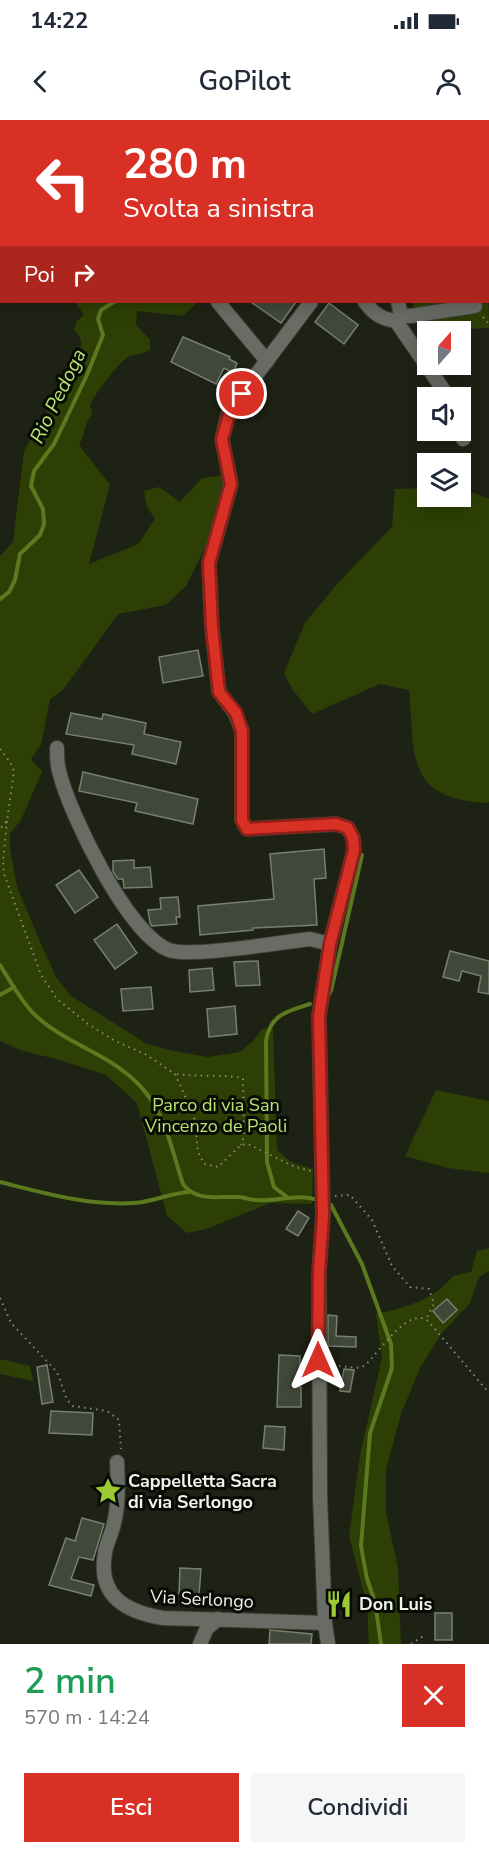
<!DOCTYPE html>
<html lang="it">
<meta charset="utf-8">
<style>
body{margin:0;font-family:"Nunito Sans",sans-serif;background:#f6f6f7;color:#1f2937;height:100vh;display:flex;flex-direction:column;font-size:22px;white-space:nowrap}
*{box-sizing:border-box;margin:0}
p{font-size:20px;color:#747a83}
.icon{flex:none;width:33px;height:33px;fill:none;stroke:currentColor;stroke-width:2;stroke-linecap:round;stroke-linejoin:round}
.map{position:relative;height:1524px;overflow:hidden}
.side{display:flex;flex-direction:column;background:#fff;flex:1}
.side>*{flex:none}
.banner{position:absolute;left:0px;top:0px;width:489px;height:183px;box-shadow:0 3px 15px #0003;background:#d93025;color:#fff;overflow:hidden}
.needle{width:39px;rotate:21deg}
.fabs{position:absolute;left:417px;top:201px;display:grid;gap:12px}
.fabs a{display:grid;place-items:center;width:54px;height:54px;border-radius:0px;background:#fff;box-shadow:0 3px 15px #0003;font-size:30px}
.pin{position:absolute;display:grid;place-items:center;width:51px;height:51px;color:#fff;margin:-26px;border:3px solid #fff;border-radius:50%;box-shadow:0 2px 6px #0007}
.me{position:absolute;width:66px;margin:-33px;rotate:0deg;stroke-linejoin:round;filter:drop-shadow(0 0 4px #0008)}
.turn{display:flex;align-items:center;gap:21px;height:126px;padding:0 24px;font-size:27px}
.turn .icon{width:78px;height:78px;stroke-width:2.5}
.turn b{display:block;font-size:42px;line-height:51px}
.then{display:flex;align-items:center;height:57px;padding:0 24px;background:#0003;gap:12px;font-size:22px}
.round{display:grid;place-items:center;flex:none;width:63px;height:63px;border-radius:0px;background:#f6f6f7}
.headline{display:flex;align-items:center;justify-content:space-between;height:102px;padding:0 24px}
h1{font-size:36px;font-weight:600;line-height:45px;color:#1e9e55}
.button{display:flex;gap:12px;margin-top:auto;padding:12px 24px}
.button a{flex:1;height:69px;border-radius:0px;background:#d93025;color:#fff;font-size:24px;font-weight:600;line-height:69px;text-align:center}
.button a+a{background:#f6f6f7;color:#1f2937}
.status{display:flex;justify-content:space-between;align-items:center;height:42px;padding:0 30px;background:#fff;direction:ltr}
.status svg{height:16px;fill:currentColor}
header{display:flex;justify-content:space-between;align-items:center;height:78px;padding:0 24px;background:#fff;font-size:27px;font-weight:600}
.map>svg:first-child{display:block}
.green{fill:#2d3f05}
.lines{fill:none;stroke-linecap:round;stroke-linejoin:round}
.stream{stroke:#5c791f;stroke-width:4}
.building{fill:#424839;stroke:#787f6e;stroke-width:1.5}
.minor-casing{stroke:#3a3f32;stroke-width:16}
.path{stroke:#85897d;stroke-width:2;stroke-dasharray:1.5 4.5;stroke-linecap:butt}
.minor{stroke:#696c65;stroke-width:14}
.route-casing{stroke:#8d1f18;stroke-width:15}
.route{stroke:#d93025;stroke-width:10}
.labels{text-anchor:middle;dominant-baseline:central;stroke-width:6;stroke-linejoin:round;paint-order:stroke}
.park-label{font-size:18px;fill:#b9e370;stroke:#080a05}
.poi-label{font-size:18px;font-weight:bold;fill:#eff3e9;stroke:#080a05;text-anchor:start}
.street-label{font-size:18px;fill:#eff3e9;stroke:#080a05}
.water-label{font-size:20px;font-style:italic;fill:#bae471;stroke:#080a05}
</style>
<div class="status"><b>14:22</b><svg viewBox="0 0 49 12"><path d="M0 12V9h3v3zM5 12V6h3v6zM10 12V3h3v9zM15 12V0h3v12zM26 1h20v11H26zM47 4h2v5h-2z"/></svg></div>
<header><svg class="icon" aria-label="back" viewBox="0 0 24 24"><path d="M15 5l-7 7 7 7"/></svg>GoPilot<svg class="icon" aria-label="person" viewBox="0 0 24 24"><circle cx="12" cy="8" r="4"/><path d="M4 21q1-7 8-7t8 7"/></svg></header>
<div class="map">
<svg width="489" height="1524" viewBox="0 0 489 1524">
<rect width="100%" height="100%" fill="#1d2214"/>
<!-- green -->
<g class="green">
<polygon points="488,163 489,208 454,210 418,200 412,182 488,182"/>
<path d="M75,182H198L183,196L137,191L136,205L150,220V230C143,235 135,233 128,237C120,241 94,275 90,285L92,295C84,303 85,315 79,325L110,365L89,444L138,424L155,399L147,387L144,371L159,367L180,382L202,358L225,355L218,402L186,466L166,485L118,494L63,570L50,579L41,625L31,639L42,652L21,700L10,714V729L17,767L41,824L56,857L71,876L147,924L173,931L208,937L240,932L254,920L262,909L273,908L277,1030L291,1042L313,1049L312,1084L270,1083L206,1109L187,1113L167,1096L137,983L106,955L56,939L23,931L0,921V436L13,422L24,331L51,284C70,269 63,257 69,239C82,231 86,222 74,210L77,201L84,195Z"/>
<path d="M427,368L428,376H460L461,368L489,379V682L487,683C404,679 415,634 409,570L380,564L312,594L293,570L284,553L305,503L337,464L392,407L395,369Z"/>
<polygon points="436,970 489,981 489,1053 448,1048 405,1036"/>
<path d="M489,1128V1151L479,1157L470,1183L441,1214L420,1248L401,1294L386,1349V1393L398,1448L401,1524H369L367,1485L349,1416L360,1335L382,1238L376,1194C404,1188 434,1180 453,1156L471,1152L477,1131Z"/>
<polygon points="0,1239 30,1246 33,1261 0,1254"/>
</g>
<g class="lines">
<!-- stream -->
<g class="stream">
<polyline points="71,0 72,2"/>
<polyline points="163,2 164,0"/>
<polyline points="0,479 9,472 15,460 20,434 40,415 44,404 43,389 31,366 34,351 54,324 87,255 103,215 98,199 101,190 114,182"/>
<path d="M0,845C10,861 21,881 34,894C69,928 120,935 150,978C167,1003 173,1034 183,1064C196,1082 217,1076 238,1077C244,1077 249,1080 256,1080C278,1082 298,1072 320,1081"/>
<polyline points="0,875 14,867"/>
<polyline points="326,879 331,871 362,735"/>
<path d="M0,1062C44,1073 88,1086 134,1083C153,1082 170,1073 189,1072"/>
<path d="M287,1077L274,1067L267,1042L266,921C270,894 288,891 310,884"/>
<polyline points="327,1084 331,1085 362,1144 391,1224 392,1248 370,1313 361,1426 367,1459 375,1482 381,1524"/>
</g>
</g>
<!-- building -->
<g class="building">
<polygon points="251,182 296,182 281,203"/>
<polygon points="329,183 358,205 344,224 315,202"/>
<polygon points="183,217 230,237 229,239 237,243 233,253 224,248 216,264 171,242"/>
<polygon points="198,530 203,556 163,563 159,537"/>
<polygon points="71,593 102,599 103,594 146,603 144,614 181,622 176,644 132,634 134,625 66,614"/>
<polygon points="83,652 198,679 193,704 135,691 137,683 79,671"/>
<polygon points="324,729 326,758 314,759 317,805 253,808 253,810 200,815 198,786 274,779 270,734"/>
<polygon points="134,740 134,748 150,747 152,767 124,768 123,759 118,759 113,752 113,741"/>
<polygon points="79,750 98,777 75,793 56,765"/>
<polygon points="178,777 180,797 176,797 177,804 152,806 150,803 148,790 161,789 160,778"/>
<polygon points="117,804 137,833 115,849 94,820"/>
<polygon points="450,831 489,841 489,874 478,872 481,856 462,851 459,861 443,857"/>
<polygon points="258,841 260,865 236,866 234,842"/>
<polygon points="212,848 214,870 190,872 189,850"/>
<polygon points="151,867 153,889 123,891 121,869"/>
<polygon points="235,886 237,914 209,917 207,889"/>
<polygon points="298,1091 309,1098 298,1116 286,1109"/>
<polygon points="447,1179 457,1190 443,1203 433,1191"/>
<polygon points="328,1195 337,1196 336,1216 356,1217 356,1227 328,1226"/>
<polygon points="279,1235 300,1236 299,1267 301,1267 301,1287 277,1287"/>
<polygon points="47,1245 53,1282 42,1284 37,1247"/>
<polygon points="344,1249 354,1250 350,1272 340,1271"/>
<polygon points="51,1291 93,1293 92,1315 49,1313"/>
<polygon points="265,1306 285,1307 284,1330 263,1328"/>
<polygon points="82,1398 104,1404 93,1440 79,1437 71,1459 94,1465 91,1476 49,1465 66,1418 75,1421"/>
<polygon points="180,1448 201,1449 199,1475 179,1474"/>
<rect x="435" y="1493" width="17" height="27"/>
<polygon points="270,1510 312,1514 311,1524 269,1524"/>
</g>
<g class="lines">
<defs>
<g id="minor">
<polyline points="330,0 332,2"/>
<polyline points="218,182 267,241"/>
<polyline points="311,182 229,291 222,319 231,364 209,443 212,508 219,572 235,593 242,611 242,700 247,709 336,704 348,708 353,718 354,730 330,824 319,896 323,1095 319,1152 320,1376 325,1503 328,1524"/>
<path d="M365,182C373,193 381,199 396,201L401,195L398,182"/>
<polyline points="401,195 410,196 475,186"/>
<polyline points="396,201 449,278"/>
<polyline points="460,294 463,319"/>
<path d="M57,628C57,636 57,644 59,651C69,693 128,815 169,830C190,838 282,822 310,819L330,824"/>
<path d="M117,1342C118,1364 119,1386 113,1407C111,1416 106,1424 105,1433C97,1477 127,1492 163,1498L325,1503"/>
<polyline points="200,1524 207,1508 218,1499"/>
</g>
</defs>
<!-- minor casing -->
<use href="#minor" class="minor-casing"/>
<!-- path -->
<g class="path">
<polyline points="483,197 489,204"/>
<polyline points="0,629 10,642 14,651 7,701 0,709"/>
<polyline points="7,701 3,741 4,754 41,855 57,879 88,904 115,921 145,934 175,954 194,996 198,1032 204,1044 218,1047 241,1025 248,1024 295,1047 311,1051"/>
<path d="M177,954C191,957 237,954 243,959L244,1016L241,1025"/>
<polyline points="335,1076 350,1075 372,1100 392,1146 410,1167 429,1169 434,1184 426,1199"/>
<polyline points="0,1178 11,1203 57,1252 67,1280 73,1286 107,1291 119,1300 121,1329"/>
<path d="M333,1245L356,1248L364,1246C377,1236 409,1183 429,1202L489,1273"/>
<polyline points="411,1524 425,1515"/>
</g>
<!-- minor -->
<use href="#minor" class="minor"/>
</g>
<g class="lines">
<defs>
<polyline id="route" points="242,274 230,291 222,319 231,364 209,443 212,508 219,572 236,593 242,611 242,700 247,709 336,704 348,708 353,718 354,730 330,824 319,896 323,1095 319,1152 318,1240"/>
</defs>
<!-- route casing -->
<use href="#route" class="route-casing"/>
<!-- route -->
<use href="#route" class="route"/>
</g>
<!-- icons -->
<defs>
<symbol id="sight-bare" viewBox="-9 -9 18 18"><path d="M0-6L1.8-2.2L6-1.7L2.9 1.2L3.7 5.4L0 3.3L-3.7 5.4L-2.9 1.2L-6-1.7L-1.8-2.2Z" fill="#9bcb33" stroke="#080a05" stroke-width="2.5" paint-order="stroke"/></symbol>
<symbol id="restaurant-bare" viewBox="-9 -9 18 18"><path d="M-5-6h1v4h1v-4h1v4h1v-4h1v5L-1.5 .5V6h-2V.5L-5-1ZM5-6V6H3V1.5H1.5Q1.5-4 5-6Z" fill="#9bcb33" stroke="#080a05" stroke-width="2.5" paint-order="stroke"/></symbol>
</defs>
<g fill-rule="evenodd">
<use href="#sight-bare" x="89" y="1352" width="38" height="38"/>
<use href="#restaurant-bare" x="320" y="1465" width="38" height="38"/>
</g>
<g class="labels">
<!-- park labels -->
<g class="park-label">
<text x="216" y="985">Parco di via San<tspan x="216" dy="21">Vincenzo de Paoli</tspan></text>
</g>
<!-- poi labels -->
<g class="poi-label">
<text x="128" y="1361">Cappelletta Sacra<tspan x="128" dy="21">di via Serlongo</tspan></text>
<text x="359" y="1484">Don Luis</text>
</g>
<!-- street labels -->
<g class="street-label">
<text transform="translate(202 1479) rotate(3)">Via Serlongo</text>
</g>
<!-- water labels -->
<g class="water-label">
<text transform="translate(58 276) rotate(-64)">Rio Pedoga</text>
</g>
</g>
</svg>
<div class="fabs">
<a><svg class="needle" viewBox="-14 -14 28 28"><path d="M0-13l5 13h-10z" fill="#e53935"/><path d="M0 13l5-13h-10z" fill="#747a83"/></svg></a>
<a><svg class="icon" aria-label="sound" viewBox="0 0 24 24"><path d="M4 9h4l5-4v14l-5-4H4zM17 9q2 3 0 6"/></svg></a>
<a><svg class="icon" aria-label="layers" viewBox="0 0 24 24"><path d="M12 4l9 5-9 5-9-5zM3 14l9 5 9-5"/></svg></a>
</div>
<div class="pin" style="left:242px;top:274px;background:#d93025"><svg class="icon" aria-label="arrive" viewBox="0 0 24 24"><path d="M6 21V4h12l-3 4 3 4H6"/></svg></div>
<svg class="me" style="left:318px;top:1240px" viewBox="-20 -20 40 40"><path d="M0-17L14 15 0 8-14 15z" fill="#d93025" stroke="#fff" stroke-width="4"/></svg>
<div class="banner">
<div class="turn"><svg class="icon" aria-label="left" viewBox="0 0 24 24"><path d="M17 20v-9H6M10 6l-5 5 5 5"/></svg><div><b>280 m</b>Svolta a sinistra</div></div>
<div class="then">Poi<svg class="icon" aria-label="right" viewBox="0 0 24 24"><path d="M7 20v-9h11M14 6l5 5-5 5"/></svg></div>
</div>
</div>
<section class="side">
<div class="headline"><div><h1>2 min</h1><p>570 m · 14:24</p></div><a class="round" style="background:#d93025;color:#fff"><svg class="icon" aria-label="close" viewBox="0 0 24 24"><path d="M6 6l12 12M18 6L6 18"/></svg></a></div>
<div class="button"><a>Esci</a><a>Condividi</a></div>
</section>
